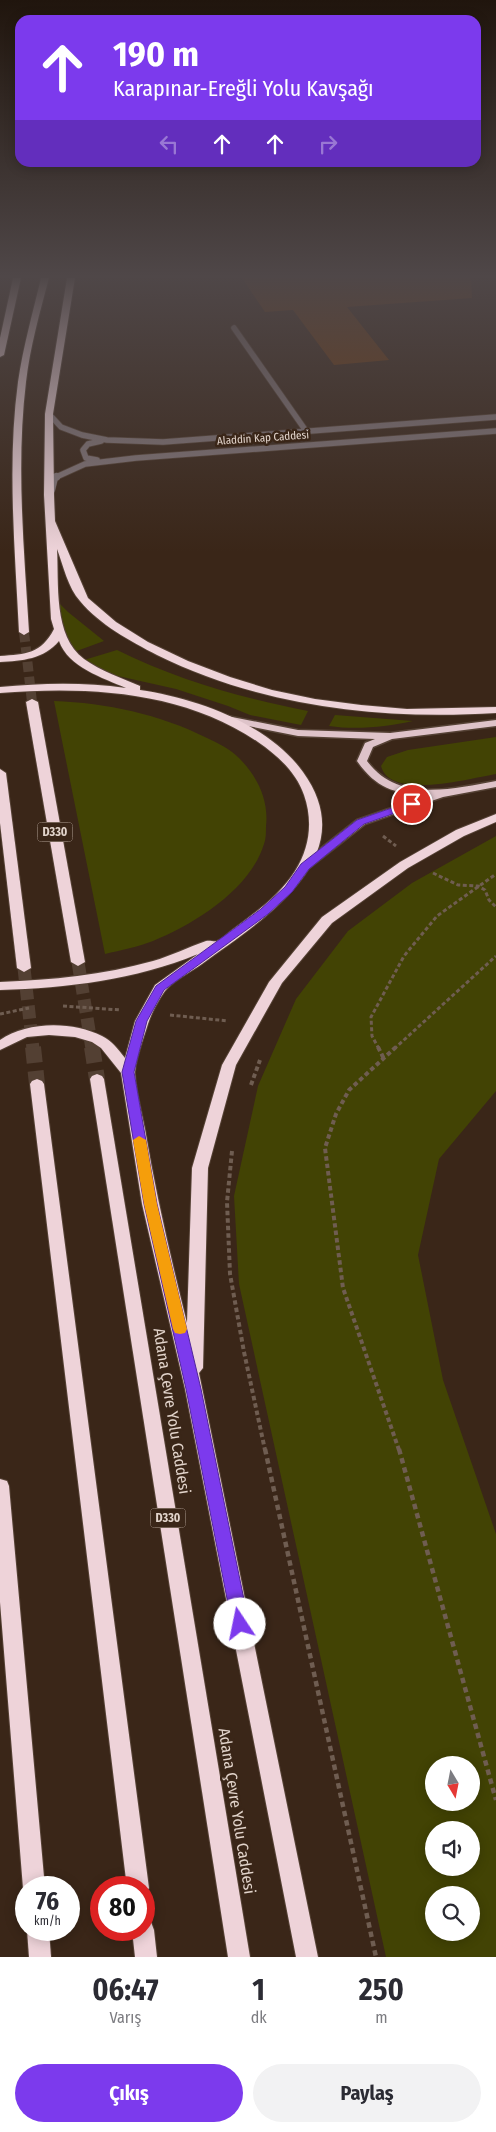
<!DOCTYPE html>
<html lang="tr">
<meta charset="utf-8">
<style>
body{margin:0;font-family:"Fira Sans Condensed",sans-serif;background:#f2f2f3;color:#2b2b33;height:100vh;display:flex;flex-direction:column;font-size:19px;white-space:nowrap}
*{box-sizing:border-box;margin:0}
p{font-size:16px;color:#7c7c81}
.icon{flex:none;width:28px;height:28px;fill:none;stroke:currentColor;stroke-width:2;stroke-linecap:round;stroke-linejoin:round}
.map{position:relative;height:1957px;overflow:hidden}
.details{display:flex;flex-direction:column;background:#fff;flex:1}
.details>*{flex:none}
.hud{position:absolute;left:15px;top:15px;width:466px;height:152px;border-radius:15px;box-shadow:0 2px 12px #0003;background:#7c3aed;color:#fff;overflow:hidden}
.needle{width:32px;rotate:170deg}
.buttons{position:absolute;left:425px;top:1756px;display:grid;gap:10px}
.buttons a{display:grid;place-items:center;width:55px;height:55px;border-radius:50%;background:#fff;box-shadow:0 2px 12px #0003;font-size:25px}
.speed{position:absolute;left:15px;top:1876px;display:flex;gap:10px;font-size:25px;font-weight:700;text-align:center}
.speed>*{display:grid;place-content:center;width:65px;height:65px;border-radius:50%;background:#fff;box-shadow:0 2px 12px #0003;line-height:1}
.speed small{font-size:12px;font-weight:400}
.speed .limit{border:8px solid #d22;background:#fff;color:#111}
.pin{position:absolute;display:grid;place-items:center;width:42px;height:42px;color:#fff;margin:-21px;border:2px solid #fff;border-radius:50%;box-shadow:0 1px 5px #0007}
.me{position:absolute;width:55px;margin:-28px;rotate:349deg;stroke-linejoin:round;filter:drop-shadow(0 0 4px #0008)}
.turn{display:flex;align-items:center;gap:18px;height:105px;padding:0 15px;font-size:22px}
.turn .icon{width:65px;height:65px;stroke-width:2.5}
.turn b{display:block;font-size:35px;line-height:42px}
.lanes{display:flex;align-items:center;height:48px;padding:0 15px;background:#0003;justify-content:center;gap:25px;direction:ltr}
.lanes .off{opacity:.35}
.eta{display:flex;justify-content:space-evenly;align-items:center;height:85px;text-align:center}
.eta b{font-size:30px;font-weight:700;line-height:35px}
.action{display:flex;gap:10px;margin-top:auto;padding:10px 15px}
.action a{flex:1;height:58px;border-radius:30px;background:#7c3aed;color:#fff;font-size:20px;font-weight:700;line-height:58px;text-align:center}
.action a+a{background:#f2f2f3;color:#2b2b33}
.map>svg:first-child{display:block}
.green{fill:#424304;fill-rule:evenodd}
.building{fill:#6f390d}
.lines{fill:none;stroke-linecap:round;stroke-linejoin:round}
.trunk-tunnel-far2{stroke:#534033;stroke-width:10;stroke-dasharray:10 5;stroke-linecap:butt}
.trunk-tunnel-far1{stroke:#534033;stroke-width:13;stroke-dasharray:13 6;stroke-linecap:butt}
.trunk-tunnel{stroke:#534033;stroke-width:16;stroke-dasharray:16 8;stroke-linecap:butt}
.service-casing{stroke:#554235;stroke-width:7}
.tertiary-far1-casing{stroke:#554235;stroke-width:7}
.tertiary-casing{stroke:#554235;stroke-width:9}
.primary-casing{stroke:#554235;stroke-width:3}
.trunk-casing{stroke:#554235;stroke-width:2}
.path-far2{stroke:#6f5d51;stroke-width:3;stroke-dasharray:4 2.5;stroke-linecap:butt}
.path-far1{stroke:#6f5d51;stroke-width:4;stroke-dasharray:4.5 3;stroke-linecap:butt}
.path{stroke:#6f5d51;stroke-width:4.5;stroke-dasharray:5.5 4;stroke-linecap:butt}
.service{stroke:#84777a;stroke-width:5.5}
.tertiary-far1{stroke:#84777a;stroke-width:5.5}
.tertiary{stroke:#84777a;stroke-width:8}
.primary{fill:#dec3c9;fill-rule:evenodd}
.trunk{fill:#eed3d9;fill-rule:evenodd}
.route{fill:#7c3aed;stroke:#51269a}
.slow{fill:#f59e0b}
.labels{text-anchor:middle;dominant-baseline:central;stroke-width:5;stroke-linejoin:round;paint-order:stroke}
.far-street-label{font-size:11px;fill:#e2d4cb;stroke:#3a2618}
.shield{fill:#3a2618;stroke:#b0a095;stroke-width:1}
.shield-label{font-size:12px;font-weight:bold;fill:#e2d4cb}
.near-street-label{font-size:16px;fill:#e2d4cb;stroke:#3a2618}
</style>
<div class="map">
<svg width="496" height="1957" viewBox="0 0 496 1957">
<rect width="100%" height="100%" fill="#3a2618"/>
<!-- green -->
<g class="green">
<polygon points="54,598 68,612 104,641 74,652 65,646"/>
<path d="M117,650C178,680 241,698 308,711L301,725L250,715L228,706L176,689L109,674L84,660Z"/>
<path d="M54,701C107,703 159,714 207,738C218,743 230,749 239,758C257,776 269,800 266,826C266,832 266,839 264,844C250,890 194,924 153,941C138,947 121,950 105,954Z"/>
<path d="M335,715L413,721C386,727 356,730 329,726Z"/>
<path d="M496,737V774C471,778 390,801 381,766L387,757L408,750Z"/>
<path d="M496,836V1091L439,1159L418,1255L443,1380L496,1534V1957H386L239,1284L234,1196L258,1086L296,999L348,931L412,883ZM434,1765H471V1802H434ZM434,1830H471V1868H434ZM434,1895H471V1932H434Z"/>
</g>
<!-- building -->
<polygon class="building" points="242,278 471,278 472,298 347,307 389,360 334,365 293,310 265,312"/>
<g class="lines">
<!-- trunk-tunnel-far2 -->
<polyline class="trunk-tunnel-far2" points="24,632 32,702"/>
<!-- trunk-tunnel-far1 -->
<g class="trunk-tunnel-far1">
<polyline points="78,962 92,1049"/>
<polyline points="24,968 33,1049"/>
</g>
<!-- trunk-tunnel -->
<g class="trunk-tunnel">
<polyline points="33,1047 37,1084"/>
<polyline points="92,1047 97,1079"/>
</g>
<defs>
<polyline id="service" points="234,328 306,431"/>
<g id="tertiary-far1">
<polyline points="49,414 61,427 82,435 107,440 163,442 496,417"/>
<polyline points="97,460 86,458 83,450 88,444 101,441"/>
<polyline points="54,478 85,464 136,458 496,431"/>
</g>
<polyline id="tertiary" points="51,490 54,478 56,477"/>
<path id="primary" d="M227,716L298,730L390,733L496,720V726L392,739L373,747L367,761C398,803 452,789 496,781V787L443,797L365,824L309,868H301L299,866L301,864L357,820L426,796C393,793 376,788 357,761L365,743L375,739L298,736L223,721L222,719Z"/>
<g id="trunk">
<polygon points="13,278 21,278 4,355 0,357 0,338"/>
<path d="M41,278H49C40,312 30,347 26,382C16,465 24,549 29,632L24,635L19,632C15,549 7,464 18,382C23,347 33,312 41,278Z"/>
<path d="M67,278H75L53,414L54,495L55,521L88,598L116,622L148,642L188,661L230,677L272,690L315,699L361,705L407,709L496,707V713C379,720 263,707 157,655C130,641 100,625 80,601C68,588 63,565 57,549C59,583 53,636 84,659C101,671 121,678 140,686V690C196,698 269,724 303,772C365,858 262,920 202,964C191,972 174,980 165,991C159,999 151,1014 148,1024C144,1037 136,1058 135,1072C135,1086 142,1114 145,1129C156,1195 171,1259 187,1323L192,1168L222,1065L269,982L322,917L400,862L456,830L496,814V822L464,836L408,868L332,923L282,983L236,1065L208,1168L203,1368L199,1373L318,1957H296L185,1389L142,1204L121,1073L101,1048L92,1042L75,1037L49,1035L27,1037L0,1050V1040C27,1021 73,1021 102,1036C112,1041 118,1049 125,1058L135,1021L155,985L198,954C135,980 67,988 0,990V982C52,980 103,975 153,961C171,956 188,947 206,941C210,940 214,942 217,941C222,939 228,933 232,930C255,913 280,895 295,871C310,847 313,821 304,795C296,772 278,756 258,742C183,691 88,686 0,693V687C42,683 84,682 126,688C103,678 68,667 59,641C44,659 22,661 0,662V656C26,654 41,654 54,629L51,619L44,495L45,414Z"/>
<polygon points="32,699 38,702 85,962 78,966 71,962 26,702"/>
<polygon points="0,769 6,773 31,968 24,972 17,968 0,823"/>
<polygon points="97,1074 102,1076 104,1079 250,1957 228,1957 90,1079 92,1076"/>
<polygon points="37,1079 42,1081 44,1084 149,1888 144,1896 144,1888 127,1888 30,1084 32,1081"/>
<polygon points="0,1479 7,1481 9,1486 45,1888 26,1888 26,1896 23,1888 0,1602"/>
<polygon points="144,1919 151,1922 154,1930 157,1957 135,1957 132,1930 144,1930"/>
<polygon points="27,1930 49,1930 51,1957 29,1957"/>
</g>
</defs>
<!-- service casing -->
<use href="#service" class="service-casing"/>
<!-- tertiary-far1 casing -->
<use href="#tertiary-far1" class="tertiary-far1-casing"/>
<!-- tertiary casing -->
<use href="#tertiary" class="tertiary-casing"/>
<!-- primary casing -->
<use href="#primary" class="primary-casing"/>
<!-- trunk casing -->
<use href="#trunk" class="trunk-casing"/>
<!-- path-far2 -->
<g class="path-far2">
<polyline points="383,836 396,846"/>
<polyline points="433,873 458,885 478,886 485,890 489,900 496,907"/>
<polyline points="63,1006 121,1010"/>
<polyline points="0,1014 29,1008"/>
<polyline points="170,1015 228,1021"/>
<polyline points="379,1049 372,1036 371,1017 404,956 437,916 496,874"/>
<polyline points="394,1049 496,956"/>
</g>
<!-- path-far1 -->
<g class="path-far1">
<polyline points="378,1047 384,1059"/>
<polyline points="396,1047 349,1090 336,1114 325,1148 343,1288 399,1450"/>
<polyline points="251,1085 260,1060"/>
<polyline points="232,1151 227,1202 230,1274 244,1352 265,1450"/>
</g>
<!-- path -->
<g class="path">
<polyline points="265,1449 376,1957"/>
<polyline points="399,1449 496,1800"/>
</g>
<!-- service -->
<use href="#service" class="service"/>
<!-- tertiary-far1 -->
<use href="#tertiary-far1" class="tertiary-far1"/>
<!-- tertiary -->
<use href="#tertiary" class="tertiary"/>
<!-- primary -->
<use href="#primary" class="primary"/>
<!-- trunk -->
<use href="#trunk" class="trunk"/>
</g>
<!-- sky -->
<linearGradient id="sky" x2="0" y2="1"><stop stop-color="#20150d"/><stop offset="0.5" stop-color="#4f4748"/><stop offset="1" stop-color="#4f4748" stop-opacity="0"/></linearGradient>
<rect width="496" height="552" fill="url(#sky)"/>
<!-- route -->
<polygon class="route" points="412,801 415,802 415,806 364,824 309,869 292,892 268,914 164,990 147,1021 134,1072 157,1204 201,1389 249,1624 246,1629 240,1631 235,1629 232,1624 186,1389 144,1204 122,1072 136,1021 156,986 261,909 285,887 301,864 357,820"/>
<!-- slow -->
<polygon class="slow" points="139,1136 146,1140 157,1204 187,1329 185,1333 180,1334 175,1333 173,1329 144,1204 133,1140"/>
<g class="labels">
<!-- far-street labels -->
<g class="far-street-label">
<text transform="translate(263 438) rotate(-4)">Aladdin Kap Caddesi</text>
</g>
<!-- shield labels -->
<g class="shield">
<rect x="37.5" y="822.5" width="35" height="19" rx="4"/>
<rect x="150.5" y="1508.5" width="35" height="19" rx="4"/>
</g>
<g class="shield-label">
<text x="55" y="832">D330</text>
<text x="168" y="1518">D330</text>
</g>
<!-- near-street labels -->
<g class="near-street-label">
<text transform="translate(172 1411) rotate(81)">Adana Çevre Yolu Caddesi</text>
<text transform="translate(237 1811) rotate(81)">Adana Çevre Yolu Caddesi</text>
</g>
</g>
</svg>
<div class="buttons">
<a><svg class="needle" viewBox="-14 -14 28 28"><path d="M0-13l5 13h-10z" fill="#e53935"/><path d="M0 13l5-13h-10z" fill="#7c7c81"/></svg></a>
<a><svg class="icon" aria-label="sound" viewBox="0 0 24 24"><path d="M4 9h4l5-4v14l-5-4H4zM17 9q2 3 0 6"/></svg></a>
<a><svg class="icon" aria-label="search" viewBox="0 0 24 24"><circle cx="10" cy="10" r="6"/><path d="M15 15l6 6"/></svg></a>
</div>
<div class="speed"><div>76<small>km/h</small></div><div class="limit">80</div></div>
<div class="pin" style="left:412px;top:804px;background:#d93025"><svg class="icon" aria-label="arrive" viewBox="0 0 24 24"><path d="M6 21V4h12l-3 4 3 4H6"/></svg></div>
<svg class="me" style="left:240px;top:1624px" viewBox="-20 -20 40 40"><circle r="19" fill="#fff"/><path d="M0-13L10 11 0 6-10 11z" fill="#7c3aed"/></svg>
<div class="hud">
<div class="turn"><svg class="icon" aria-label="ahead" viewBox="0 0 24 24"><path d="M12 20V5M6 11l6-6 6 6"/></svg><div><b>190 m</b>Karapınar-Ereğli Yolu Kavşağı</div></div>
<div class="lanes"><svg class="icon off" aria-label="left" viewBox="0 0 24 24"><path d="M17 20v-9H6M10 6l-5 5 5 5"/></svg><svg class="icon" aria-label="ahead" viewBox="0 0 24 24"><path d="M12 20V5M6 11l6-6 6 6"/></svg><svg class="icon" aria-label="ahead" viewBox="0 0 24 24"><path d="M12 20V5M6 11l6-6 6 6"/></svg><svg class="icon off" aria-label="right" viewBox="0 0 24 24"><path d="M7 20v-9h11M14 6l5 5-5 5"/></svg></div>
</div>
</div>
<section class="details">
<div class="eta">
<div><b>06:47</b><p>Varış</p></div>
<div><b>1</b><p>dk</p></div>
<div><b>250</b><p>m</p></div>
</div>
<div class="action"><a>Çıkış</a><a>Paylaş</a></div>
</section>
